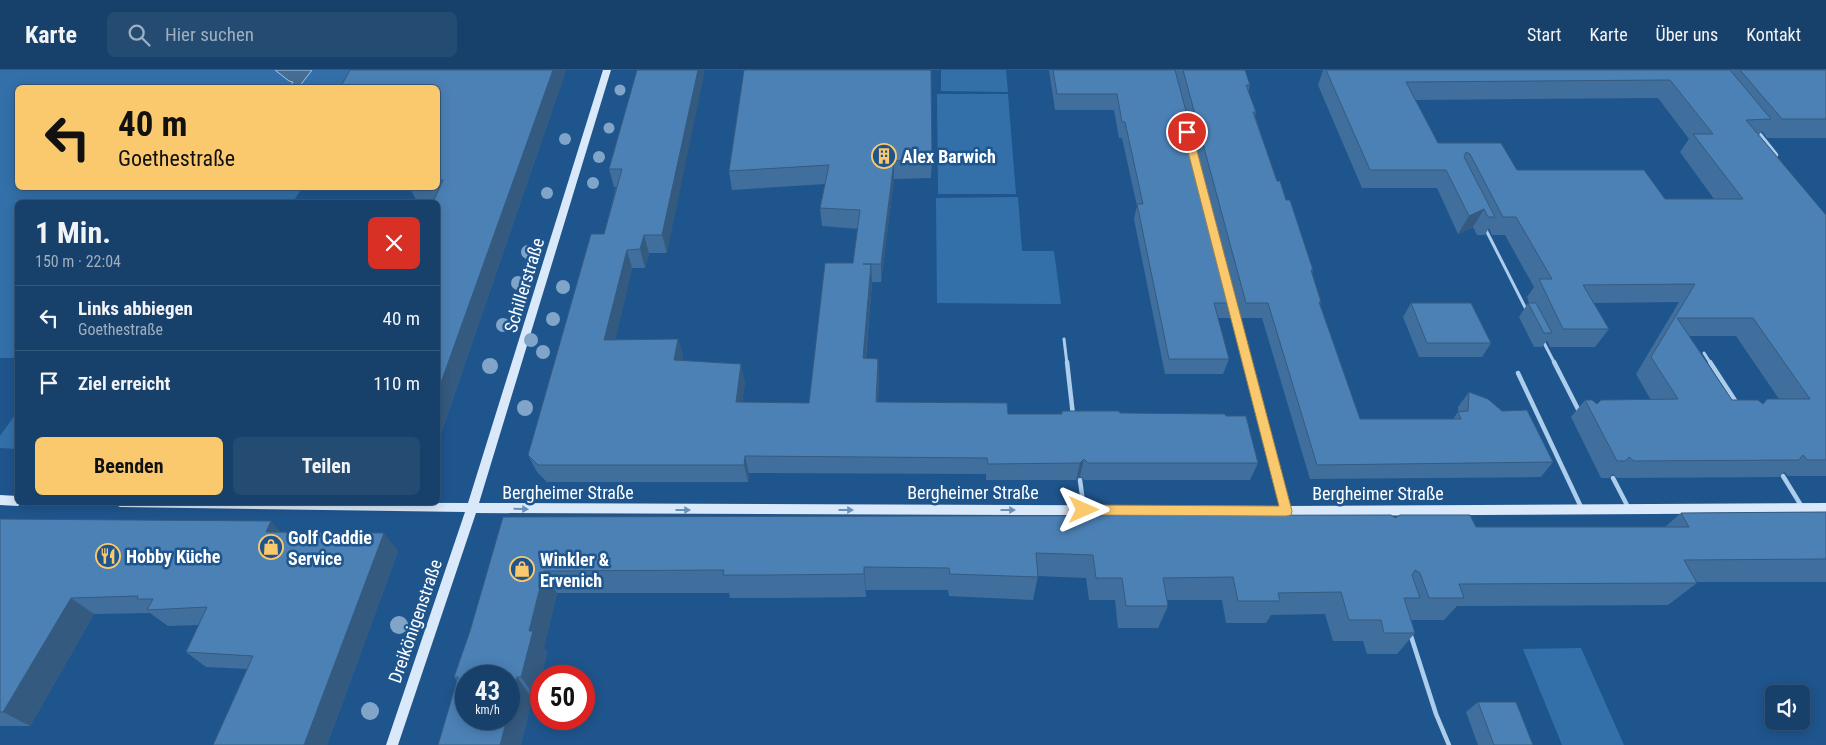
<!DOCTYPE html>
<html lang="de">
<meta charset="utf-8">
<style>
body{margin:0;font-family:"Roboto Condensed",sans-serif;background:#244b72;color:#f1f3f6;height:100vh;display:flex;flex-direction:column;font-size:19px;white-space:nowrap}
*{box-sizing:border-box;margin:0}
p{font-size:16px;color:#9eafc1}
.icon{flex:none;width:28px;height:28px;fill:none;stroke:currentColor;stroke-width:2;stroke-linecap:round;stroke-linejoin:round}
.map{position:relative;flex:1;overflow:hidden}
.panel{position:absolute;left:15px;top:130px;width:425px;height:305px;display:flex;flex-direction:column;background:#17406a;border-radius:8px;box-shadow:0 2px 12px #0003,0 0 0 1px #36597e}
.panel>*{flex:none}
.hud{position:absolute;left:15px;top:15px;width:425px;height:105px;border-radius:8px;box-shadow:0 2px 12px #0003,0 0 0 1px #36597e;background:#fac96d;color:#111;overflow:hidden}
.tools{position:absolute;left:1765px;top:615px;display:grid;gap:10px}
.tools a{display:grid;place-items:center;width:45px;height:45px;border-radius:8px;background:#17406a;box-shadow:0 2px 12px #0003,0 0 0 1px #36597e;font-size:25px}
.speed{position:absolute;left:455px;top:595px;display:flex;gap:10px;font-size:25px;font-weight:700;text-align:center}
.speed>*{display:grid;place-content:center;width:65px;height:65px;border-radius:50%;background:#17406a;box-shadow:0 2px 12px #0003,0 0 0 1px #36597e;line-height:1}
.speed small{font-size:12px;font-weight:400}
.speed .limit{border:8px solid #d22;background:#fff;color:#111}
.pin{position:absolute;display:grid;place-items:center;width:42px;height:42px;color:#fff;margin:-21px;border:2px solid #fff;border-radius:50%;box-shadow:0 1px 5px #0007}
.me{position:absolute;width:55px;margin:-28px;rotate:90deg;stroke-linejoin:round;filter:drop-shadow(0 0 4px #0008)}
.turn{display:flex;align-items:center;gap:18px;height:105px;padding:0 20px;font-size:22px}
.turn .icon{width:65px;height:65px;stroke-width:2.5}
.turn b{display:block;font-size:35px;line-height:42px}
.round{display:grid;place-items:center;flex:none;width:52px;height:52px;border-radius:8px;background:#244b72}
.head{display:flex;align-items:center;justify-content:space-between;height:85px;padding:0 20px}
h1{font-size:30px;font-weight:700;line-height:38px}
.cta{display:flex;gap:10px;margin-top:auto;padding:10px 20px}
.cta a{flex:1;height:58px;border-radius:8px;background:#fac96d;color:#111;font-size:20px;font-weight:700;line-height:58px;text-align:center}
.cta a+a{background:#244b72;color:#f1f3f6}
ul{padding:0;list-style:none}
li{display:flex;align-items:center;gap:15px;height:65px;padding:0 20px;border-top:1px solid #36597e}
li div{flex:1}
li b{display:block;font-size:19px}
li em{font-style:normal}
header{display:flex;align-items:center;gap:30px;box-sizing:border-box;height:70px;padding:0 25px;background:#17406a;border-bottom:1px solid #36597e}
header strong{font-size:24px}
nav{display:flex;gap:28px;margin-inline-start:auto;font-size:18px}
.search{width:350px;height:45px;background:#244b72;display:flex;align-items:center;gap:12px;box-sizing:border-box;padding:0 18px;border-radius:8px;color:#9eafc1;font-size:19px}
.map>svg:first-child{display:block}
.green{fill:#3370aa}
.water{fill:#466d94;stroke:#a0c9ee}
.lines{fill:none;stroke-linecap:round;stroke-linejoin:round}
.lane-far1{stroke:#adcdec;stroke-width:3}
.lane{stroke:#adcdec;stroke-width:4.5}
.street-far1{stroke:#adcdec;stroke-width:4.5}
.street{stroke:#adcdec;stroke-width:5.5}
.secondary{fill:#d9e9f9;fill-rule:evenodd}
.tree{fill:#81a5c8}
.wall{fill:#416f9d;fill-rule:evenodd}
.shaded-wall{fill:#355a7f}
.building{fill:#4c81b6;stroke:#355a7f;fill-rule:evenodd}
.oneway{fill:#6990b8}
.route{fill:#fac96d;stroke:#a28347}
.labels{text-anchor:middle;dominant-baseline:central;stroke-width:5;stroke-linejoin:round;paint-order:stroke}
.poi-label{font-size:18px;font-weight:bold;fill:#fff;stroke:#1f558d;text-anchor:start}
.street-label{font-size:18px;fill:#fff;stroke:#1f558d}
</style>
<header>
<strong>Karte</strong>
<div class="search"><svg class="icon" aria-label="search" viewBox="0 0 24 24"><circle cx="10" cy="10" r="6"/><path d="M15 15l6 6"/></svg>Hier suchen</div>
<nav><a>Start</a><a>Karte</a><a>Über uns</a><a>Kontakt</a></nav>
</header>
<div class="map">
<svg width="1826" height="675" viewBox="0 0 1826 675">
<rect width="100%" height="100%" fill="#1f558d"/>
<!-- green -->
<g class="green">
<polygon points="0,0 369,0 359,17 18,18 18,118 302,118 293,132 18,132 17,288 0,288"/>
<polygon points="941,0 1006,0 1008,22 941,21"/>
<polygon points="937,24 1008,24 1016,124 938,124"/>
<polygon points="1018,127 1022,181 1054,181 1061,234 937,233 936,128"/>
<polygon points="17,342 17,379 0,378 0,366"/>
<polygon points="1581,578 1624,675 1562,675 1523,579"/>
</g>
<!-- water -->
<polygon class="water" points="275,0 312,0 299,17 289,18 293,12 289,11"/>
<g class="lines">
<!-- lane-far1 -->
<g class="lane-far1">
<polyline points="1485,158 1527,241"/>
<polyline points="1064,269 1067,294"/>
<polyline points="1543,271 1555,294"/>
<polyline points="1704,283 1711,294"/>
</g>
<!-- lane -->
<g class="lane">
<polyline points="1067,292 1073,345"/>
<polyline points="1554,292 1580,343"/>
<polyline points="1710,292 1736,332"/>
<polyline points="1518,303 1581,437"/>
<polyline points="1783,406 1802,437"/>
<polyline points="1613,408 1628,437"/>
<polyline points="1080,410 1084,440"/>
<polyline points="1410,563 1436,644 1449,675"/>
</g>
<!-- street-far1 -->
<g class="street-far1">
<polyline points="1756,60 1776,85"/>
<polyline points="1233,236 1248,294"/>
</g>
<!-- street -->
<polyline class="street" points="1248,292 1286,441"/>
<!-- secondary -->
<g class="secondary">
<polygon points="603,0 611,0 479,433 1286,436 1826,433 1826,443 1286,446 476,443 398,675 386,675 465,442 120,437 116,435 115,432 468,433"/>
<polygon points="0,425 18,426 18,432 23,432 18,436 0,435"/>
</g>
</g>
<!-- trees -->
<g class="tree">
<circle cx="620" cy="20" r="5.5"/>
<circle cx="609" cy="58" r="5.5"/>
<circle cx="565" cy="69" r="6"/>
<circle cx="599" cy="87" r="6"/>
<circle cx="593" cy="113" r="6"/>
<circle cx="547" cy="123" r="6"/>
<circle cx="528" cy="182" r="7"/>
<circle cx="518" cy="213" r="7"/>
<circle cx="563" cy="217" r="7"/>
<circle cx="553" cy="249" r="7"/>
<circle cx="503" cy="255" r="7"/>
<circle cx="531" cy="270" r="7"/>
<circle cx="543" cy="282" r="7"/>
<circle cx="490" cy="296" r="8"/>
<circle cx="525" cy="338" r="8"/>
<circle cx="399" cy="555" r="9"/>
<circle cx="370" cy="641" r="9"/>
</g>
<!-- wall -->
<g class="wall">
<polygon points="350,0 566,0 438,372 434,130 416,130 410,118 438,118 438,18"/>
<polygon points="637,0 667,183 649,183 645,198 632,198 615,270 678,269 683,287 682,291 745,312 742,332 809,333 853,193 858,159 822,156 820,138 825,114 732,120 729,101 744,0 932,89 931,108 894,109 881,212 872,212 866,288 878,289 879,306 878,332 1008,344 1061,344 1062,341 1226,346 1258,393 1250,410 1084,410 1080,406 1076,410 986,410 986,404 749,403 748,412 547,412 537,402 528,385 604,164 616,117 614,117 609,99"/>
<polygon points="1049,0 1175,0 1197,83 1175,0 1245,0 1250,15 1248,22 1256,42 1255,46 1277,111 1313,200 1312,204 1321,232 1320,234 1360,349 1453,349 1458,342 1458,337 1469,322 1553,392 1541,407 1310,409 1262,248 1240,248 1237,235 1232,248 1218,248 1229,289 1223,304 1165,304 1134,149 1137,136 1122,68 1119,68 1114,40 1055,40"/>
<path d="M1323,0H1826V68H1767L1762,61L1759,65L1826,145V406H1788L1784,402L1779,407L1617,408L1613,404L1609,408H1601L1571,347L1585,330L1597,334L1651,330L1636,304L1679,232L1594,233L1609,259L1595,277H1550L1547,270L1542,277H1534L1519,247L1528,233H1529L1527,227L1534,217L1505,165H1492L1489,158L1485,165H1477L1473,157L1458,164L1437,118H1362L1318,15ZM1658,28L1689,69L1680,82L1714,129H1665L1517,100L1501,73H1438L1415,30ZM1689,266H1736L1779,329L1763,334L1732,330Z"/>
<polygon points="1411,233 1491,273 1482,287 1419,287 1403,247"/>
<polygon points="1826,442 1826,512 1696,512 1697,513 1668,535 1457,536 1444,550 1411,550 1415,563 1397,584 1367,584 1363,571 1333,571 1325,544 1271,545 1266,553 1226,553 1222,530 1167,530 1168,536 1158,558 1118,558 1115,530 1089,530 1086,508 1038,506 1033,530 949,526 948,520 866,520 866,527 774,528 730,528 729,523 557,523 544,577 547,582 536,628 532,628 521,675 438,675 457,611 454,607 470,561 503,447 1395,448 1476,457 1665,457 1681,443"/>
<polygon points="0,449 281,462 398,481 327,675 213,675 247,599 206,597 186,582 199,555 168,556 150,543 94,544 30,656 0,656"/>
<polygon points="1478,632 1533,675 1478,675 1466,642"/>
</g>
<!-- shaded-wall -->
<g class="shaded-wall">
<polygon points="553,0 566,0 438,372 438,321"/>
<polygon points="698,0 705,0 667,183 662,165"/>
<polygon points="894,91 894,109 881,212 881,194"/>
<polygon points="1484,139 1473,157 1458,164 1469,146"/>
<polygon points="644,165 649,183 645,198 640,179"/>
<polygon points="627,180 632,198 611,288 604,270"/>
<polygon points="871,194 872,212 864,306 863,288"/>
<polygon points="678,269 683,287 679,308 674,290"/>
<polygon points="878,289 879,306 877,349 876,332"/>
<polygon points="741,294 745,312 740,350 736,332"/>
<polygon points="745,386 749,403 748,412 744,395"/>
<polygon points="1084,389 1080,406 1076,410 1080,393"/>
<polygon points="271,451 287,469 266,462"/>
<polygon points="384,463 398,481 327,675 304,675"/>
<polygon points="864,497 866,520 866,527 864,504"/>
<polygon points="544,501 557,523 544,577 547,582 536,628 521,607 529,561"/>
<polygon points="71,528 94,544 30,656 3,642"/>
<polygon points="517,607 532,628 521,675 500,675 507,649 509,649 509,640"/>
</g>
<!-- building -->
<g class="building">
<polygon points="350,0 553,0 438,321 438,132 433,132 443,110 438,110 438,43 440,37 438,37 438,18 340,18"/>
<polygon points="637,0 698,0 662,165 644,165 640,179 627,180 604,270 678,269 674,290 741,294 736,332 809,333 825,193 853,193 860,140 820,138 829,95 729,101 744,0 931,0 932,89 894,91 881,194 863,194 871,194 863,288 878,289 876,332 1007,333 1008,344 1062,344 1062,341 1119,341 1120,343 1225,344 1226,346 1246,346 1258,393 1088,393 1084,389 1080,393 988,394 987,388 745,386 744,395 538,395 528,385 591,164 604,164 622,99 609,99"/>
<polygon points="1053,0 1175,0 1237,233 1214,233 1229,289 1169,289 1137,134 1143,134 1125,52 1122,52 1117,24 1057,24"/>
<polygon points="1183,0 1245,0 1250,15 1246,15 1256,42 1253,42 1277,111 1280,111 1286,130 1290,130 1313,200 1311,200 1321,232 1319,232 1360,349 1461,349 1458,342 1468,341 1469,322 1488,329 1502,341 1527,340 1553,392 1317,395 1268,233 1246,233"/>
<path d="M1326,0H1730L1771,49L1746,50L1826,145V390H1808L1803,385L1799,390L1634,391L1629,387L1625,391H1617L1585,330H1592L1597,334L1601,330L1678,329L1651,287L1695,214L1583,215L1609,259H1563L1539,209H1552L1516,147H1503L1470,84L1466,82L1464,87L1495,147H1488L1484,139L1469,146L1446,100H1370ZM1670,10L1713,64H1693L1743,129H1665L1644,100H1517L1501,73H1438L1406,12ZM1677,248H1753L1810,329H1767L1763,334L1758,330H1732Z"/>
<polygon points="1740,0 1826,0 1826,49 1782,49"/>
<polygon points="1411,233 1471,233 1491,273 1427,273"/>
<polygon points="1528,233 1536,233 1552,263 1544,263"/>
<polygon points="1826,442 1826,489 1684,490 1697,513 1459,514 1464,528 1429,528 1420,503 1415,500 1412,505 1420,528 1404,528 1415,563 1384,563 1381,550 1349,550 1341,522 1278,523 1280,531 1238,531 1233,507 1163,508 1168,536 1126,536 1122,508 1096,508 1093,485 1036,483 1038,507 950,504 949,498 864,497 864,504 769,505 723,505 724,500 544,501 529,561 533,561 521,607 517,607 509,640 509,606 466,606 466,649 507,649 500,675 438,675 458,607 454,607 470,561 503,447 1391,445 1395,448 1400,445 1470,445 1476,457 1689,457 1681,443"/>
<polygon points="0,449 271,451 266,462 384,463 304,675 213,675 253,586 186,582 207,537 147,540 153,529 137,529 138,526 71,528 3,642 0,642"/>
<polygon points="1478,632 1516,632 1533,675 1494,675"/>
</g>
<!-- one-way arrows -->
<defs><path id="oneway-solid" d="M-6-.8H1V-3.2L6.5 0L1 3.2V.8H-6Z" transform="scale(1.25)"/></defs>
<g class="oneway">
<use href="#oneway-solid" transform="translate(521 439) rotate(1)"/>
<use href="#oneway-solid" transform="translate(683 440)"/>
<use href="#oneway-solid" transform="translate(846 440)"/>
<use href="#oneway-solid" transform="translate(1008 440)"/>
</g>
<!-- route -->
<polygon class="route" points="1187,59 1192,62 1292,441 1291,445 1286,446 1084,445 1080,444 1078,440 1080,436 1084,435 1279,436 1183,62"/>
<!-- icons -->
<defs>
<symbol id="building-ring" viewBox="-11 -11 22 22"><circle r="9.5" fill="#1f558d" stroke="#fac96d" stroke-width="1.5"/><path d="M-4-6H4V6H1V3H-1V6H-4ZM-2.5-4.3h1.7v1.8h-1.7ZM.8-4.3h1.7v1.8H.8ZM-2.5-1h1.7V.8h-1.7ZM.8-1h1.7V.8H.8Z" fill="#fac96d"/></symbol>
<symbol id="shop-ring" viewBox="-11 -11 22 22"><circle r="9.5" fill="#1f558d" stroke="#fac96d" stroke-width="1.5"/><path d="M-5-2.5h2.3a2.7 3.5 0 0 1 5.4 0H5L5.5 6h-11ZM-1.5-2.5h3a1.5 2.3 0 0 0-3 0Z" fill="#fac96d"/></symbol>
<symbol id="restaurant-ring" viewBox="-11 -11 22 22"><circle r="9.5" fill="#1f558d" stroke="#fac96d" stroke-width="1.5"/><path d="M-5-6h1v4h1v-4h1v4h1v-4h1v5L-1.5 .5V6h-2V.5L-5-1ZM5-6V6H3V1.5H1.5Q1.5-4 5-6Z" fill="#fac96d"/></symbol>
</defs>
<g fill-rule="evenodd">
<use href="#building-ring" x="870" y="72" width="28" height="28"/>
<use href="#shop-ring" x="257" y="463" width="28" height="28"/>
<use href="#restaurant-ring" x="94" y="472" width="28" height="28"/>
<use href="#shop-ring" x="508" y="485" width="28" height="28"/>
</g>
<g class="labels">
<!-- poi labels -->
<g class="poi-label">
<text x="902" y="86">Alex Barwich</text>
<text x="288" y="467">Golf Caddie<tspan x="288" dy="21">Service</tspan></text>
<text x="126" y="486">Hobby Küche</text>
<text x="540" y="489">Winkler &amp;<tspan x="540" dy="21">Ervenich</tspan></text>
</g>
<!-- street labels -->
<g class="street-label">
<text transform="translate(524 215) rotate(-73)">Schillerstraße</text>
<text x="568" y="422">Bergheimer Straße</text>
<text x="973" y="422">Bergheimer Straße</text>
<text x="1378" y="423">Bergheimer Straße</text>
<text transform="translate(415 551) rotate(-71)">Dreikönigenstraße</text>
</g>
</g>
</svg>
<div class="tools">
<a><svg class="icon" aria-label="sound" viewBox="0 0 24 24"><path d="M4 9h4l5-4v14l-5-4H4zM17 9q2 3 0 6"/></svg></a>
</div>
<div class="speed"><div>43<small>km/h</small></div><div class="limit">50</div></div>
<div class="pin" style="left:1187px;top:62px;background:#d93025"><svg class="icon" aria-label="arrive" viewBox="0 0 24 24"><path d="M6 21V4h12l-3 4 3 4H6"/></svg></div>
<svg class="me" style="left:1084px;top:440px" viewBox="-20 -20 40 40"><path d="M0-17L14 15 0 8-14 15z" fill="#fac96d" stroke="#fff" stroke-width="4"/></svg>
<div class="hud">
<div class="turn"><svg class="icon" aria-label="left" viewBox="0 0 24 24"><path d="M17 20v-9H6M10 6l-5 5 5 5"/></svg><div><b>40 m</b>Goethestraße</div></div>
</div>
<section class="panel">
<div class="head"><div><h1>1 Min.</h1><p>150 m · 22:04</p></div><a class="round" style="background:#d93025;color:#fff"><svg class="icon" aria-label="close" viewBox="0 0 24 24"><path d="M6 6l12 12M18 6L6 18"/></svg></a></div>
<ul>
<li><svg class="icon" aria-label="left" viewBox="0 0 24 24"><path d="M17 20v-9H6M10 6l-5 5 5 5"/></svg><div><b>Links abbiegen</b><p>Goethestraße</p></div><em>40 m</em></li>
<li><svg class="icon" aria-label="arrive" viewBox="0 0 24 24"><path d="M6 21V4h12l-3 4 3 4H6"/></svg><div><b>Ziel erreicht</b></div><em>110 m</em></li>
</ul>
<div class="cta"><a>Beenden</a><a>Teilen</a></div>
</section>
</div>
